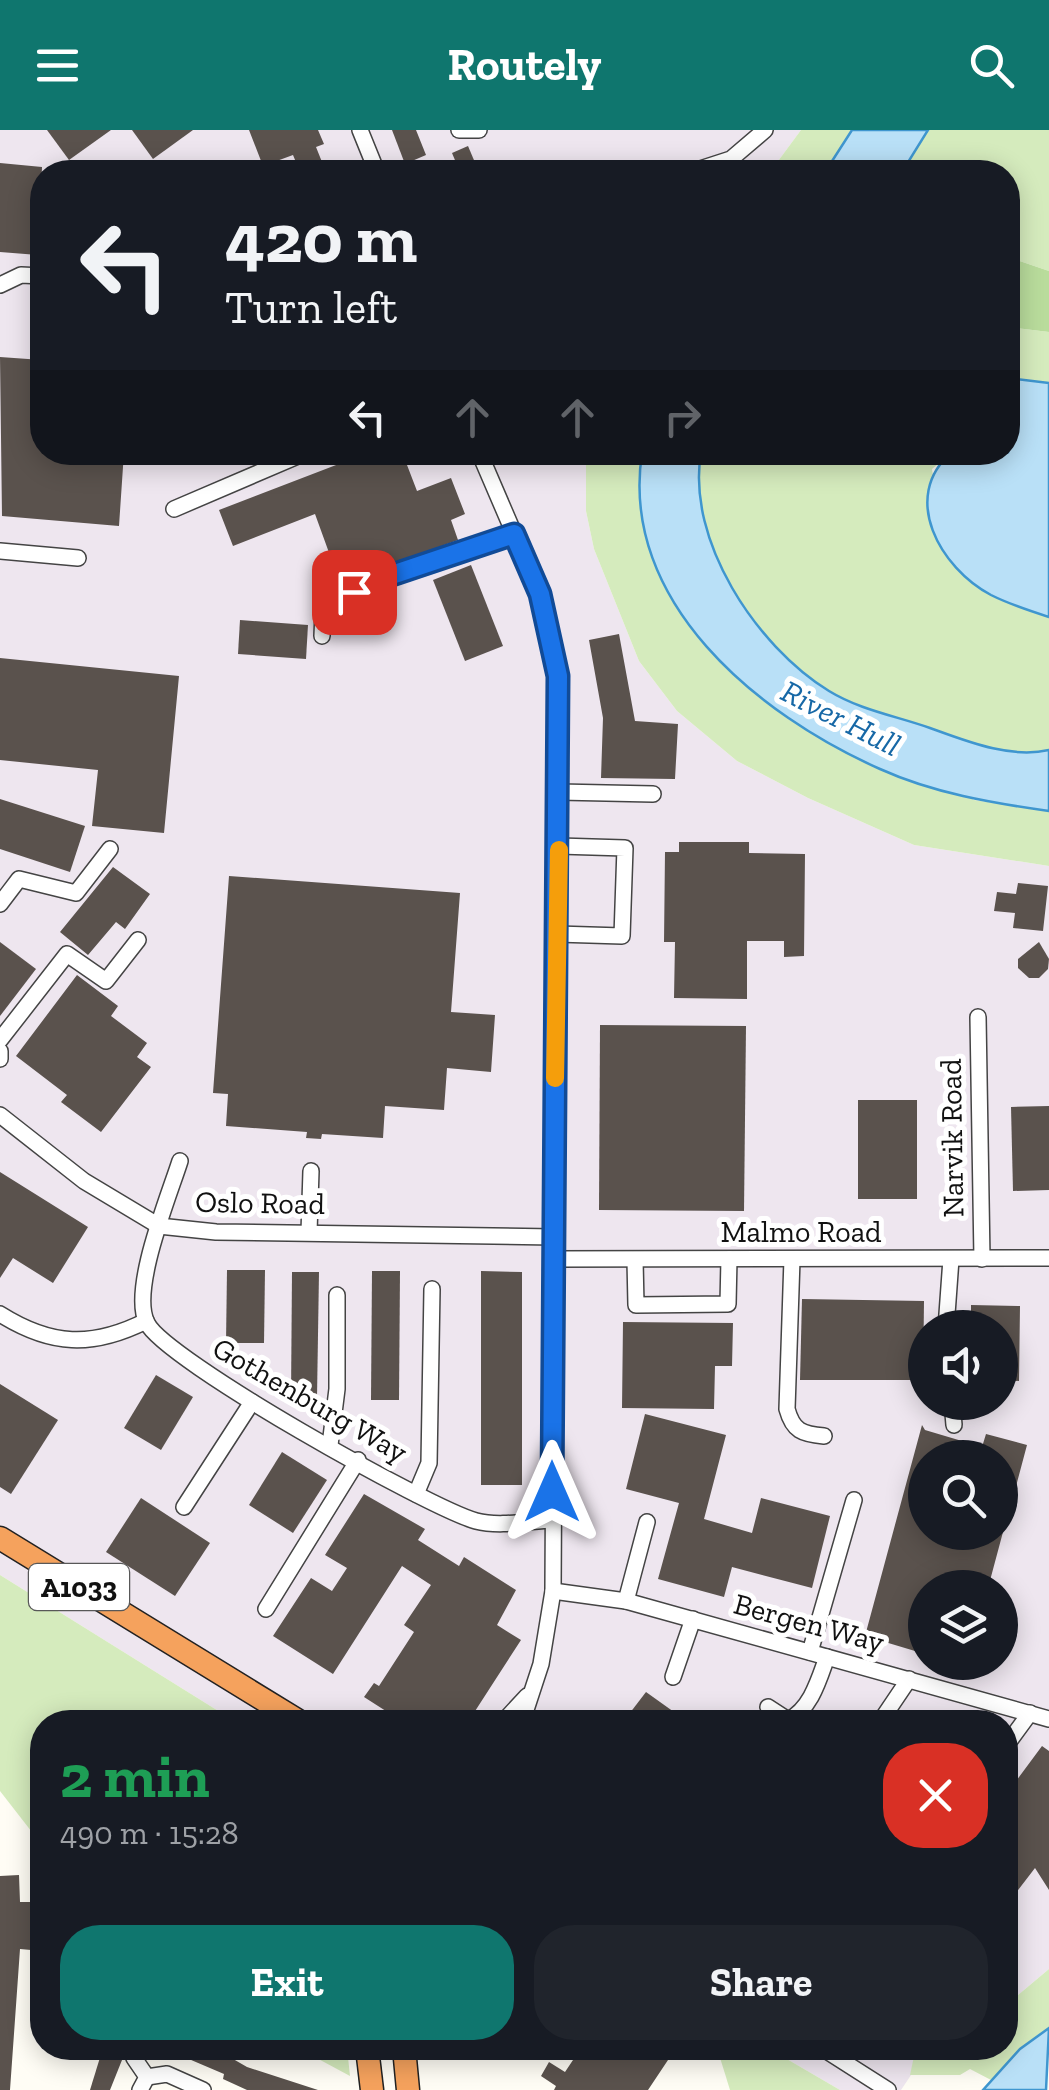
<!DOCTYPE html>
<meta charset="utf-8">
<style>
body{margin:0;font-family:"Zilla Slab",serif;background:#20242c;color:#f1f3f6;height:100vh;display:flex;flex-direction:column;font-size:38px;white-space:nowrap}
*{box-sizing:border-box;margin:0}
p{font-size:32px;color:#9ea1a6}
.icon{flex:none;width:55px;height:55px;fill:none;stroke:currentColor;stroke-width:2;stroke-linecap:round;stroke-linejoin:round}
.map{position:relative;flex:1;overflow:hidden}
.panel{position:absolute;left:30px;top:1580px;width:988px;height:350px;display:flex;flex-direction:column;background:#171b24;border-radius:40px;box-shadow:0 5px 25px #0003}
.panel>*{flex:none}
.top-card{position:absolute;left:30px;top:30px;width:990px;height:305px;border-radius:40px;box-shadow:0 5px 25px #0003;background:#171b24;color:#f1f3f6;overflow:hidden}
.buttons{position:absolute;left:908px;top:1180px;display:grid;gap:20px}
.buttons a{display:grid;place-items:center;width:110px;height:110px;border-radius:50%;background:#171b24;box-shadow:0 5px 25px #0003;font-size:50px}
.pin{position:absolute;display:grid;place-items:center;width:85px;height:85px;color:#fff;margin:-42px;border-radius:20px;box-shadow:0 5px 15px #0006}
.me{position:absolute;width:110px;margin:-55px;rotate:0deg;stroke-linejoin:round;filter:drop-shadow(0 0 8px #0008)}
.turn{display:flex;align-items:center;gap:35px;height:210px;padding:0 30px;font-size:45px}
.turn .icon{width:130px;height:130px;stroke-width:2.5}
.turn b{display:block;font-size:70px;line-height:85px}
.lanes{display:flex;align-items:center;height:95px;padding:0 30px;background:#0003;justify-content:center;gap:50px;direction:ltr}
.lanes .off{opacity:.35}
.round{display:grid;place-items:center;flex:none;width:105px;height:105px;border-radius:40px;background:#20242c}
.headline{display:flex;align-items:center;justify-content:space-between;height:170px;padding:0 30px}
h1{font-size:60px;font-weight:700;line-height:75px;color:#1e9e55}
.action{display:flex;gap:20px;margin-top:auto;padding:20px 30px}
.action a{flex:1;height:115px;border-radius:40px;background:#0f766e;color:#fff;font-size:40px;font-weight:700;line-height:115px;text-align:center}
.action a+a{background:#20242c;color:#f1f3f6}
header{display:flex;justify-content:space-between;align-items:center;height:130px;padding:0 30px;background:#0f766e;color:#fff;font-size:45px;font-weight:700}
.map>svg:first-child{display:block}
.industrial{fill:#eee6ef;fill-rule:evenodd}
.green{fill:#d5ebbd}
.forest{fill:#b9dc9c}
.water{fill:#b9e0f7;stroke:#3f96cf;stroke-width:2.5}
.building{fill:#5a524d}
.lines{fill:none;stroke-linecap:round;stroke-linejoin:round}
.minor-casing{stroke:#444;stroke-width:18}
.highway-casing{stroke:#222;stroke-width:25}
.minor{stroke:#fff;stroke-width:15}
.highway{stroke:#f5a25d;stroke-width:22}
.route-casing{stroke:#114b97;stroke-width:25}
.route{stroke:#1a73e8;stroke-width:18}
.slow{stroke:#f59e0b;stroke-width:18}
.labels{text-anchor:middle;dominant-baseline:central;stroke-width:10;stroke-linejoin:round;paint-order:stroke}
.shield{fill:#fff;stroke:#585858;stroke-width:2.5}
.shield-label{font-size:28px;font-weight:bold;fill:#111}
.street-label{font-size:30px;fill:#111;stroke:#fff}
.water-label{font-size:32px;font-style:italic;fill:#1768a6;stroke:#fff}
</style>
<header><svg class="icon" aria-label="menu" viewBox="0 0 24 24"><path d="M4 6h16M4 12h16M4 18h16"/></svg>Routely<svg class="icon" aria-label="search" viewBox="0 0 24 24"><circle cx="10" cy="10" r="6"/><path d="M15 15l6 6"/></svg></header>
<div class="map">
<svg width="1049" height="1960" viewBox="0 0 1049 1960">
<rect width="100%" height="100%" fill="#fffdf5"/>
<!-- industrial -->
<g class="industrial">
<path d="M0,0H801L770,42H42V322L586,323V381L594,419L639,531L677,581L737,631L808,668L914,715L1049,736V1839L1005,1876V1592H236L0,1445ZM925,1198H1000V1272H925ZM925,1328H1000V1402H925ZM925,1458H1000V1532H925Z"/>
<polygon points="768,1918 938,1918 914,1926 911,1945 901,1960 840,1960"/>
</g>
<!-- green -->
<g class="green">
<polygon points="801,0 852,0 825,42 770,42"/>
<polygon points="928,0 1049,0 1049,141 1008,127 1008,42 902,42"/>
<polygon points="1008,197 1049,202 1049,253 1008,248"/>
<polygon points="586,323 642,323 640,373 666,458 974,670 1049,681 1049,736 914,715 808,668 737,631 677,581 639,531 594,419 586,381"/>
<path d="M701,323H951L932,339L944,422L1034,482L1049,487V620C1010,629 966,611 930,598C896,586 860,580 829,561C756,516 686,410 701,323Z"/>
<polygon points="0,1445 236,1592 42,1592 42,1715 0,1661"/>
<polygon points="1049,1839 1049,1898 1020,1919 991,1950 970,1939 960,1945 910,1945 914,1926 938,1918 1005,1918 1005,1876"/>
<polygon points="298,1918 347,1918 350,1946"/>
<polygon points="717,1918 768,1918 840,1960 730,1960"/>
</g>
<!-- forest -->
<polygon class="forest" points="1008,127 1049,141 1049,202 1008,197"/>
<!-- water -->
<g class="water">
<polygon points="852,0 928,0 902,42 825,42"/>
<path d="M1008,248L1049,253V487C1030,481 1009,474 991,465C940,438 900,367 951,323L1008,322Z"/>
<path d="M642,323H701C686,410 756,516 829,561C860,580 896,586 930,598C966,611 1010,629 1049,620V681C992,673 933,663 880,639C758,585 619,472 642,323Z"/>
<polygon points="1049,1898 1046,1960 983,1960 1020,1919"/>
</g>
<!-- building -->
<g class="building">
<polygon points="47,0 111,0 69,30"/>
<polygon points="132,0 193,0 153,29"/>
<polygon points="249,0 318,0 324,14 316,17 326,42 300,42 293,25 263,36"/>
<polygon points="392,0 416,0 426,25 405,34"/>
<polygon points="468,16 479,42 460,42 452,23"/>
<polygon points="0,33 42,37 38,125 0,122"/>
<polygon points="0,227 42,230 42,322 124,322 119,396 2,386"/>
<polygon points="370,322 402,322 417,361 451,348 465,384 451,390 458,410 340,453 315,384 233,416 219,380"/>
<polygon points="471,435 503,516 465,531 433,450"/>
<polygon points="240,490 308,495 306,529 238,524"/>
<polygon points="619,504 635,591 678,594 675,649 601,648 603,588 589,510"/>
<polygon points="0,528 179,546 164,703 92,696 98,640 0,630"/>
<polygon points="0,669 85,696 70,742 0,719"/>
<polygon points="679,712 749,712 749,723 805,724 804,826 784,827 784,811 747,811 747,869 674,868 675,812 664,812 665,722 679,722"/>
<polygon points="113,737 150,764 125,799 116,792 88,825 60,802"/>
<polygon points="229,746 460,763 451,882 495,885 491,942 447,938 444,980 385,976 383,1008 322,1004 321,1009 306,1008 307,1002 226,996 228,964 213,963"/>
<polygon points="1018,753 1048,756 1043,801 1013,798 1015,783 994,781 997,762 1016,764"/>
<polygon points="0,812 36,839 0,886"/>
<polygon points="1039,812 1049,829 1048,839 1039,848 1029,848 1018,838 1018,829"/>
<polygon points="77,845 118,876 111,886 147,913 137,927 151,937 101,1002 61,972 67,965 16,926"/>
<polygon points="600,895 746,896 744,1081 599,1080"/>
<rect x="858" y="970" width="59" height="99"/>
<polygon points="1049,976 1049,1060 1013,1061 1011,977"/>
<polygon points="0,1042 88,1097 53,1153 13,1128 0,1148"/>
<polygon points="227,1140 265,1140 264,1213 226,1213"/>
<polygon points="372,1141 400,1141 399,1270 371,1270"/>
<polygon points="481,1141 522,1142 522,1355 481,1355"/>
<polygon points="292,1142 319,1142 317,1267 291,1267"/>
<polygon points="802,1169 924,1171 923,1250 800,1250"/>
<polygon points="971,1175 1020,1176 1019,1251 1000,1250 1000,1198 971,1198"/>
<polygon points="623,1192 733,1193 732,1236 715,1236 714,1279 622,1278"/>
<polygon points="156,1245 193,1267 161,1320 124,1298"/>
<polygon points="0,1254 58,1290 11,1364 0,1357"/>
<polygon points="645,1284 726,1305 704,1389 752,1403 761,1368 830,1386 812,1458 732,1437 724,1467 658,1449 679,1373 626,1359"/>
<polygon points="922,1295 925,1300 982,1317 986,1304 1027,1315 1004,1401 1000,1400 1000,1328 925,1328 925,1402 1003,1402 988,1458 925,1458 925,1524 865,1506"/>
<polygon points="282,1322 327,1350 293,1403 249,1375"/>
<polygon points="364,1364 425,1399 418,1410 459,1436 464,1427 516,1460 497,1495 521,1510 468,1592 403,1592 364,1567 374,1553 379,1556 414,1502 404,1495 431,1455 402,1436 333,1544 273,1506 311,1448 332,1461 347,1438 325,1425"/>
<polygon points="141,1368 210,1413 175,1466 106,1422"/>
<polygon points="646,1562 688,1592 623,1592"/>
<polygon points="1042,1616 1049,1621 1049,1760 1035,1738 1005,1777 1005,1666"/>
<polygon points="19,1745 20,1772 34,1772 34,1790 31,1820 20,1819 10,1960 0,1960 0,1746"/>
<polygon points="163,1918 214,1918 247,1937 318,1960 247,1960 223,1949 224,1944"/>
<polygon points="581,1918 676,1918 648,1960 554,1960 556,1956 541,1946 549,1932 565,1942"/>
<polygon points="102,1921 122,1930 110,1960 90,1960"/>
</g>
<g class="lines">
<defs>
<g id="minor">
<polyline points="360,0 377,42"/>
<polyline points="459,0 479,0"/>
<polyline points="691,42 731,29 765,0"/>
<polyline points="0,155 21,145 42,146"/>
<polyline points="479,322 540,464 558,545 553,1461 541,1534 522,1592"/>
<polyline points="174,379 307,322"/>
<polyline points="0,421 78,428"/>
<polyline points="322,506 323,482 342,474 361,457 514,404"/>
<polyline points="559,662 653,664"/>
<polyline points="0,774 19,749 76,763 110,719"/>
<polyline points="557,804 622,806 625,718 559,716"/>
<polyline points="978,887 982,1129"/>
<polyline points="0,910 67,824 106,851 138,810"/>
<polyline points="0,921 0,929"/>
<polyline points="0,985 84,1051 159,1096 216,1102 554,1107"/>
<path d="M180,1031C169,1066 130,1160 147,1193C165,1230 429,1378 476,1391C499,1397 529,1391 552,1390"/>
<polyline points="309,1102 311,1041"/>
<polyline points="554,1129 1049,1128"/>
<path d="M792,1129L787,1279C793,1301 802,1304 824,1306"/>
<polyline points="635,1130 636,1175 728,1174 729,1129"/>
<path d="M0,1184C51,1216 92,1218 146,1191"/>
<polyline points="946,1198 951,1129"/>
<polyline points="952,1272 954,1295"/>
<polyline points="330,1315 337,1259 337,1165"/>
<polyline points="416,1364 429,1333 432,1159"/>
<polyline points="184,1377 252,1272"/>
<polyline points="553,1461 626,1471 1049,1589"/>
<polyline points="626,1471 647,1392"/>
<polyline points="266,1479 358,1330"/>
<polyline points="810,1522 854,1370"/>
<polyline points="673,1547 693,1489"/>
<path d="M768,1577L788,1590C811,1579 819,1549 827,1527"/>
<polyline points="503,1592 527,1566"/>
<polyline points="880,1592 909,1549"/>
<polyline points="1005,1617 1030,1583"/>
<polyline points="822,1918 888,1960"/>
<polyline points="134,1928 147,1947 140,1960"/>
<polyline points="147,1947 167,1944 203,1960"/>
</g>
<g id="highway">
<polyline points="0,1408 300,1592"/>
<polyline points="367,1918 372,1960"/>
<polyline points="404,1918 408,1960"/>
</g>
</defs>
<!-- minor casing -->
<use href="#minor" class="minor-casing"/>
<!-- highway casing -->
<use href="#highway" class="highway-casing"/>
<!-- minor -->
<use href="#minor" class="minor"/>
<!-- highway -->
<use href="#highway" class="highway"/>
</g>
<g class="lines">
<defs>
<polyline id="route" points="354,462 371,452 514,404 540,464 558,546 552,1362"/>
</defs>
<!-- route casing -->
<use href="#route" class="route-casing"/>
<!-- route -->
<use href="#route" class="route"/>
<!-- slow -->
<polyline class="slow" points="555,948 559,720"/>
</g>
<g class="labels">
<!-- shield labels -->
<rect class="shield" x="29" y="1434" width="100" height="46" rx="8"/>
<g class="shield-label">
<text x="79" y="1457">A1033</text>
</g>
<!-- street labels -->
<g class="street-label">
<text transform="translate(952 1008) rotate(-91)">Narvik Road</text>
<text transform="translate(260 1073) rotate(1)">Oslo Road</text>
<text x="801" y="1102">Malmo Road</text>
<text transform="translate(310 1270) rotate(30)">Gothenburg Way</text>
<text transform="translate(809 1493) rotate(15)">Bergen Way</text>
</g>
<!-- water labels -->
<g class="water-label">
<text transform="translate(841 588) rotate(27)">River Hull</text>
</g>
</g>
</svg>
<div class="buttons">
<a><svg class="icon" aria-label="sound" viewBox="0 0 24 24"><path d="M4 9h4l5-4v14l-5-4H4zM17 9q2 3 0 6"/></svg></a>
<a><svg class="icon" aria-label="search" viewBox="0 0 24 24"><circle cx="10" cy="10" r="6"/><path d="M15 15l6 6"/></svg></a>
<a><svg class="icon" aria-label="layers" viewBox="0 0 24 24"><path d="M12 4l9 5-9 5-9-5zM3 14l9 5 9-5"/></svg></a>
</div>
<div class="pin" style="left:354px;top:462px;background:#d93025"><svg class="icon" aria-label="arrive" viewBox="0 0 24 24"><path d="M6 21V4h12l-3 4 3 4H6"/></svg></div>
<svg class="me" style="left:552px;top:1362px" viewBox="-20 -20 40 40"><path d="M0-17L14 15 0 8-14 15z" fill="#1a73e8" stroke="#fff" stroke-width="4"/></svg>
<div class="top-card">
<div class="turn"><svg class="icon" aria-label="left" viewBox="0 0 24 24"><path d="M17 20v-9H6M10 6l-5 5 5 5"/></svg><div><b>420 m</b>Turn left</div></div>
<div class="lanes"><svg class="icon" aria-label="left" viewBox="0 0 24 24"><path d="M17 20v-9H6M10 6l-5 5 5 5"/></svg><svg class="icon off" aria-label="ahead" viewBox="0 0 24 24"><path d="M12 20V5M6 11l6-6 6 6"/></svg><svg class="icon off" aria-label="ahead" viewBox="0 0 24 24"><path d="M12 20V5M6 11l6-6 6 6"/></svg><svg class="icon off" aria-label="right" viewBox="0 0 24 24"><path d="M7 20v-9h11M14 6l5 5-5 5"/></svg></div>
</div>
<section class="panel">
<div class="headline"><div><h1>2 min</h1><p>490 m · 15:28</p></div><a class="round" style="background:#d93025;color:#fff"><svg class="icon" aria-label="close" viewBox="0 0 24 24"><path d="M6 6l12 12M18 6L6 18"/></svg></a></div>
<div class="action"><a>Exit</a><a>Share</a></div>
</section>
</div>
